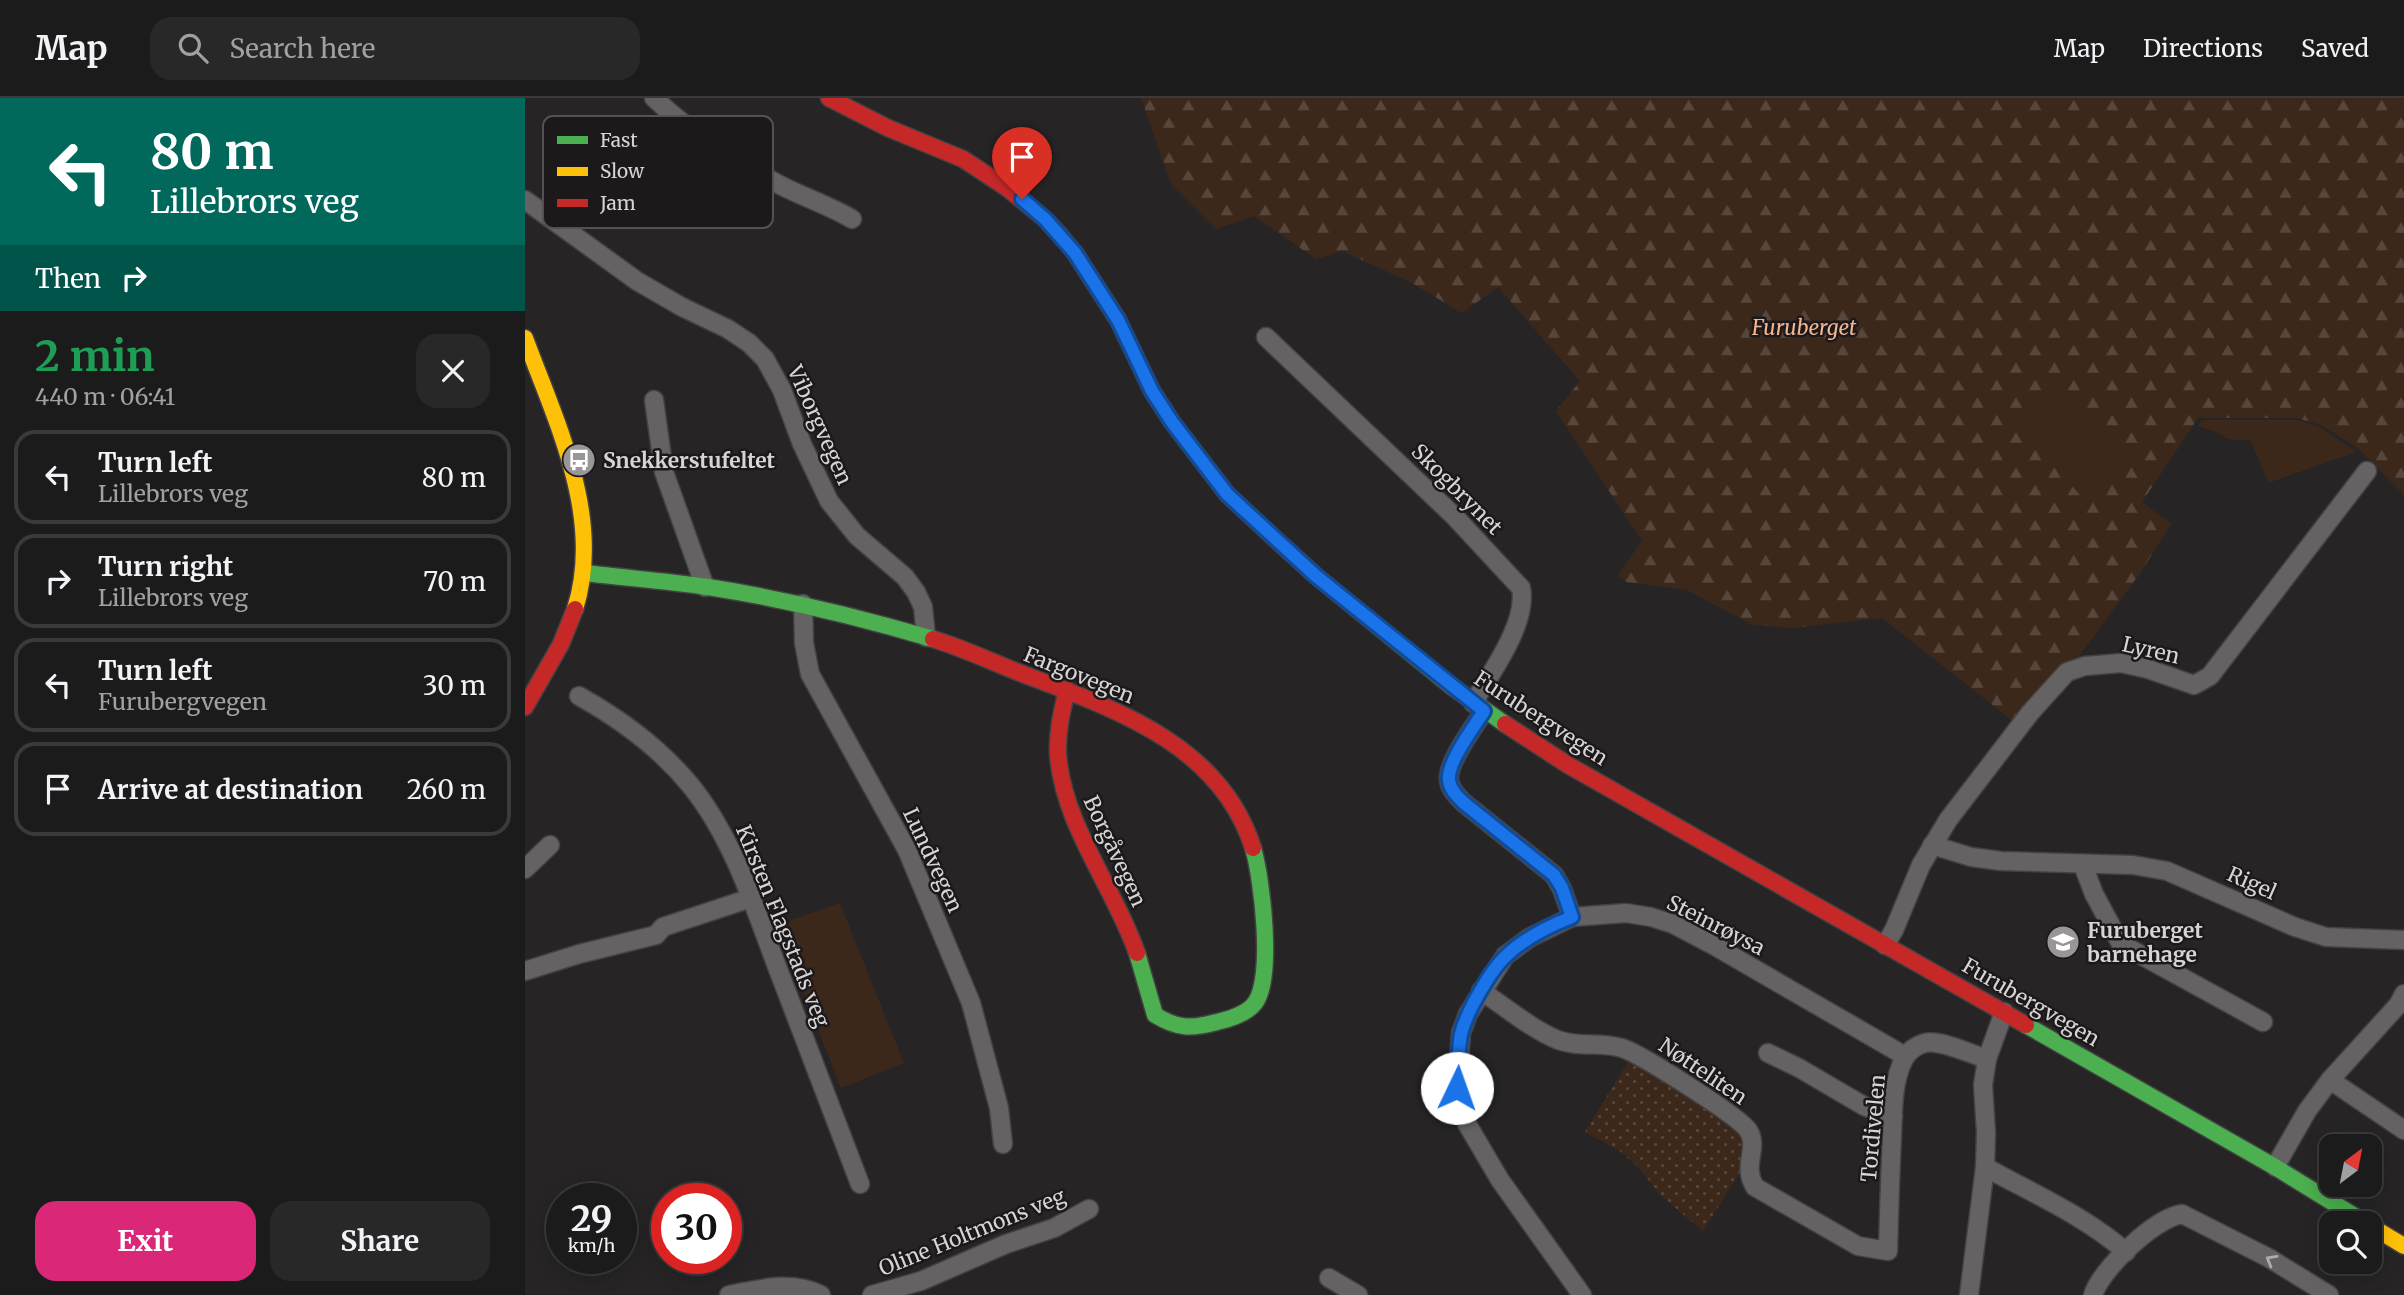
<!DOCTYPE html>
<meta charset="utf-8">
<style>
body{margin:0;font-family:Merriweather,serif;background:#292829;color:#f1f3f6;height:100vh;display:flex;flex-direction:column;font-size:26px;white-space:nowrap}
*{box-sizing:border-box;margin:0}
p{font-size:23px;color:#a0a1a3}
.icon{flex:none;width:38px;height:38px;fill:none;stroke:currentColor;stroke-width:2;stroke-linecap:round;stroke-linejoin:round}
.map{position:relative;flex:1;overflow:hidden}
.drawer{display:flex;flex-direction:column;background:#1c1b1c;width:525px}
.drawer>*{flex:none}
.hud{background:#00695c;color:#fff;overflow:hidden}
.needle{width:46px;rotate:32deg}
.tools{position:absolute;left:1794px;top:1036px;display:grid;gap:14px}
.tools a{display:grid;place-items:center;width:63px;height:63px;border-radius:14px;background:#1c1b1c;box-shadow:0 4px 18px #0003,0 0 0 2px #3a393b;font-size:35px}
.speed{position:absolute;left:21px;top:1085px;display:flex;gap:14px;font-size:35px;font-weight:700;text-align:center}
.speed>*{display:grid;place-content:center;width:91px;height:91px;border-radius:50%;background:#1c1b1c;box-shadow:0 4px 18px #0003,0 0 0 2px #3a393b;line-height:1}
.speed small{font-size:18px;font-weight:400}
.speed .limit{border:10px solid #d22;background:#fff;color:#111}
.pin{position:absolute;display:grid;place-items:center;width:60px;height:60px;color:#fff;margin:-72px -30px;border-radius:50% 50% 50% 0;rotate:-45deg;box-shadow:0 0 7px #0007}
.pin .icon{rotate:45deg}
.me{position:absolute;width:77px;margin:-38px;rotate:3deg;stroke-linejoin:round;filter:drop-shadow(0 0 5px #0008)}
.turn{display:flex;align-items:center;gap:24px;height:147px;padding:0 35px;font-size:32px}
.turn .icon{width:91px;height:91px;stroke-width:2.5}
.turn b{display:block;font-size:49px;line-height:60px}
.then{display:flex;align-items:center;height:66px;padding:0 35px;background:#0003;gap:14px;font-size:26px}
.round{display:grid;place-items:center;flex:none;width:74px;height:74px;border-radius:21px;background:#292829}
.headline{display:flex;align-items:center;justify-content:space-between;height:119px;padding:0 35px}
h1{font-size:42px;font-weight:700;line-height:52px;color:#1e9e55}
.action{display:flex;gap:14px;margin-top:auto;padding:14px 35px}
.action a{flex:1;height:80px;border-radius:21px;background:#db2777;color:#fff;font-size:28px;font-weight:700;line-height:80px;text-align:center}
.action a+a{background:#292829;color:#f1f3f6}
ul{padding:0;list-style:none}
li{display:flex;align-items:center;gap:21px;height:94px;margin:0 14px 10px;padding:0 21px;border:4px solid #3a393b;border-radius:21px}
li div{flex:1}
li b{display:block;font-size:26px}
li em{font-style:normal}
header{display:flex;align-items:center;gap:42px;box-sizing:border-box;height:98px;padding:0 35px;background:#1c1b1c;border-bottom:2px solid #3a393b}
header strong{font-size:33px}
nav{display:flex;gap:38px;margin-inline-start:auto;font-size:24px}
.search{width:490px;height:63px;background:#292829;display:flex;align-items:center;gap:18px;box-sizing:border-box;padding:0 24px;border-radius:21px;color:#a0a1a3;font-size:26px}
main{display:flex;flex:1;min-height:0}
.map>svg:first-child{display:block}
.green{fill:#3c281b}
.forest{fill:url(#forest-firs);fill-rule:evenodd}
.park{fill:url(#park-dots)}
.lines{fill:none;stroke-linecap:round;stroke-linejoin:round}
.street-casing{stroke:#434142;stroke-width:21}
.fast-casing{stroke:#434142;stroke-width:19}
.slow-casing{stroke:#434142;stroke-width:19}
.jam-casing{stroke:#434142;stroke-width:19}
.street{stroke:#646263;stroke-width:18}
.fast{stroke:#4caf50;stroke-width:16}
.slow{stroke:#ffc107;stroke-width:16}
.jam{stroke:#c62828;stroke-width:16}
.oneway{stroke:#aeacad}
.route-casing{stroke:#114b97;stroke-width:18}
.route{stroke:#1a73e8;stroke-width:12}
.labels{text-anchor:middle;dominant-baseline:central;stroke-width:5;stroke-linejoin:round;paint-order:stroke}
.park-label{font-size:21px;font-style:italic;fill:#f3b68f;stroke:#1d191b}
.street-label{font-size:21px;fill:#d6d4d5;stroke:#1d191b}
.poi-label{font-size:21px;font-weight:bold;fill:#d6d4d5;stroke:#1d191b;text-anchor:start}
.key{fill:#1d191b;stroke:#545153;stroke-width:2}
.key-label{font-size:19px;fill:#d6d4d5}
</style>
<header>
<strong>Map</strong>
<div class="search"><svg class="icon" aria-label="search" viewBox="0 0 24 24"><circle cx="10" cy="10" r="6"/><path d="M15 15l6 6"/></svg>Search here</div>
<nav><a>Map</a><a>Directions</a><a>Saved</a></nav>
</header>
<main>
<section class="drawer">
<div class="hud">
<div class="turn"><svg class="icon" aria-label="left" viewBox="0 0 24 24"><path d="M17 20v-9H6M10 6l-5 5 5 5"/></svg><div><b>80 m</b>Lillebrors veg</div></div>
<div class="then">Then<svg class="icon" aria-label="right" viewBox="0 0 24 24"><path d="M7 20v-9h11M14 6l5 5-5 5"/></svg></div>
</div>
<div class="headline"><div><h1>2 min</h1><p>440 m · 06:41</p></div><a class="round"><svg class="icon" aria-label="close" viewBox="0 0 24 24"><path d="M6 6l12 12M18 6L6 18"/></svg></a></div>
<ul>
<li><svg class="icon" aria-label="left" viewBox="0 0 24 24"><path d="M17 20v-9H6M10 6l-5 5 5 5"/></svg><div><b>Turn left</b><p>Lillebrors veg</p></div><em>80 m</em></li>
<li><svg class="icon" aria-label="right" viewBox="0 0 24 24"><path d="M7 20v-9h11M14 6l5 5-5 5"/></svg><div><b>Turn right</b><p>Lillebrors veg</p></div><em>70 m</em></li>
<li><svg class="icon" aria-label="left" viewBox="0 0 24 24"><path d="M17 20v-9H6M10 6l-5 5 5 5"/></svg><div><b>Turn left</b><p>Furubergvegen</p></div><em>30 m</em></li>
<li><svg class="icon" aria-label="arrive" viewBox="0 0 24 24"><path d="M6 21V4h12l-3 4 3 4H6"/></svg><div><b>Arrive at destination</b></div><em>260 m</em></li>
</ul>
<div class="action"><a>Exit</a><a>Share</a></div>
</section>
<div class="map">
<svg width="1879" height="1197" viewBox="0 0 1879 1197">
<defs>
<pattern id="forest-firs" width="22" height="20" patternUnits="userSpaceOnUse" patternTransform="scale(1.75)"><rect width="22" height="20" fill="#3c281b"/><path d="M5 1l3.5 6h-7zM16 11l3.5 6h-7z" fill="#57463b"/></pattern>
<pattern id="park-dots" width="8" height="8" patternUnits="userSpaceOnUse" patternTransform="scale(1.75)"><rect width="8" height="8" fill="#3c281b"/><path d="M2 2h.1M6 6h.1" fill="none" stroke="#57463b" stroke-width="1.8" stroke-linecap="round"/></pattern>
</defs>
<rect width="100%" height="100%" fill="#262425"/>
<!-- green -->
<g class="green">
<polygon points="1527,287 1601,365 1562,404 1485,324"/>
<polygon points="1677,322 1773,322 1795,329 1831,354 1743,385 1726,343 1702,341 1691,334 1673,328"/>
<polygon points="315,805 379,965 316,990 252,827"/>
</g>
<!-- forest -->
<path class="forest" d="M616,0H1879V397L1834,351L1796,327L1772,320H1673L1617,404L1646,426L1616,474L1543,573L1493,627L1357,520L1267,530L1228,527L1162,492L1101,484L1093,477L1117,443L1031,313L1055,283L973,189L937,215L885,184L817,153L791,161L729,118L691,131L646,86ZM1527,287L1601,365L1562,404L1486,324Z"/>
<!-- park -->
<polygon class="park" points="1106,959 1204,1022 1219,1041 1220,1060 1216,1073 1178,1133 1134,1096 1117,1073 1095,1053 1060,1034"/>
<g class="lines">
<defs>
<g id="street">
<path d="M129,0C167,36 212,65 259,89C281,100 305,108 327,121"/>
<polyline points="0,102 112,183 157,209 203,231 224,245 240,261 257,292 277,346 304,403 332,438 380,479 391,494 398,509 401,539"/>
<path d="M741,239L930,419L996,490C1003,525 966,575 948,605"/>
<polyline points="129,302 139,374 180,489"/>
<polyline points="278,506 279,545 285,576 382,752 446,905 474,1010 478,1046"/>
<path d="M54,598C97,622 135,650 166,688C207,739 228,805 251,866C279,939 307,1012 335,1086"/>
<path d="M959,613C949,629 922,664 924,682C925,692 933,699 939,705L1029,777L1037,791L1047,819"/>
<polyline points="1407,747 1446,759 1476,763 1608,767 1642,773 1770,829 1801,839 1879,842"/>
<polyline points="1558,767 1569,796 1596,846 1738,924"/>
<polyline points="0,771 25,747"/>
<polyline points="1360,847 1369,832 1396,767 1423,722 1505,615 1542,574 1560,568 1596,565 1623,571 1669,587 1685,578 1842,373"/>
<polyline points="0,873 54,856 131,837 138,829 226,800"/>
<path d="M956,893C981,909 1006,931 1033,942C1054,950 1076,943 1097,950C1116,956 1213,1018 1223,1032C1235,1050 1216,1067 1230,1089L1333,1148L1363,1153C1364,1115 1365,1078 1367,1040C1368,1014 1367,984 1379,961C1383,953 1392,947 1400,945C1415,941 1445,956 1462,961"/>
<polyline points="1243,955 1274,970 1339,1008 1368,1019"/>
<polyline points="1805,982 1879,1032"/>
<path d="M1460,1069C1507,1095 1560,1118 1601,1154"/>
<polyline points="1750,1069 1782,1013 1805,982 1873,907 1879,896"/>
<polyline points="804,1180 833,1197"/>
<path d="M204,1197C235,1191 266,1182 296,1197"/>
<polyline points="347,1197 396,1183 481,1146 529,1130 564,1111"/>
<polyline points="1057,1197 975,1082 942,1026 932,990 936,935 943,916 980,858 1004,840 1047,819 1101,815 1126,819 1148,826 1188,847 1380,958"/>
<polyline points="1444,1197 1460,1069 1461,1035 1458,987 1462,961 1479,914"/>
<path d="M1568,1197C1576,1171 1630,1120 1657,1116L1744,1160L1804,1197"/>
</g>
<g id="fast">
<polyline points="746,437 791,478 926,588 980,626"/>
<path d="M60,475C101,480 142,483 183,489C259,501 334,519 408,541"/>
<path d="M612,855L630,917C653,931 666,931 692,924C705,921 722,916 730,905C749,880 737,780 728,750"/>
<polyline points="1501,927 1750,1069 1841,1125"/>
</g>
<g id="slow">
<polyline points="534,136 550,155 593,222 627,293 647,324 702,396 746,437"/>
<path d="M0,240C31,324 79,420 50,511"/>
<polyline points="1844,1127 1879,1148"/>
</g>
<g id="jam">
<polyline points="304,0 363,30 438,61 482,90 520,121 534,136"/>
<path d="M408,541C441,551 471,566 503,578C593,612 696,648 728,750"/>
<path d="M542,592C537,613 532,633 533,656C538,727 589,789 612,855"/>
<polyline points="0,609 36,546 50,511"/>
<polyline points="980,626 1043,667 1501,927"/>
</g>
</defs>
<!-- street casing -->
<use href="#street" class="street-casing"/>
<!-- fast casing -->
<use href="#fast" class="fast-casing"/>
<!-- slow casing -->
<use href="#slow" class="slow-casing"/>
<!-- jam casing -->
<use href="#jam" class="jam-casing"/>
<!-- street -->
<use href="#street" class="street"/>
<!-- fast -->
<use href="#fast" class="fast"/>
<!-- slow -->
<use href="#slow" class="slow"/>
<!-- jam -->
<use href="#jam" class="jam"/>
</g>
<!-- one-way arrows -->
<defs><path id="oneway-chevron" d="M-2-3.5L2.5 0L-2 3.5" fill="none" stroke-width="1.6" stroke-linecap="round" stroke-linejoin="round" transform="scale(1.75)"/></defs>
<use class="oneway" href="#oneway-chevron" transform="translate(1746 1162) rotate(-150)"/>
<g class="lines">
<defs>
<path id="route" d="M497,101L520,121L550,155L593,222L627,293L647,324L702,396L791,478L959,613C949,629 922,664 924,682C925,692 933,699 939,705L1029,777L1037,790L1047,819C1024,828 1000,840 982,857C966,871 941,915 936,936C933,953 933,972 932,990"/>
</defs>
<!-- route casing -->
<use href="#route" class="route-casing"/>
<!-- route -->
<use href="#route" class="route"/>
</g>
<!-- icons -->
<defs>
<symbol id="bus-disc" viewBox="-11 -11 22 22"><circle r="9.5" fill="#989697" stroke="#1d191b"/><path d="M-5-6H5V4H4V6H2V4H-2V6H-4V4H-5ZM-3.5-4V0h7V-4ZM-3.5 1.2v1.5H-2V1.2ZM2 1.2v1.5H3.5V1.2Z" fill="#fff"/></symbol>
<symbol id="school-disc" viewBox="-11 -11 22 22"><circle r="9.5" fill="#989697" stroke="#1d191b"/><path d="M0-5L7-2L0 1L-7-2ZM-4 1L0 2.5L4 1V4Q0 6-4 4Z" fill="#fff"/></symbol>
</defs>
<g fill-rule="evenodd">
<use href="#bus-disc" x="35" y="343" width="38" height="38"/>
<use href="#school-disc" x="1519" y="825" width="38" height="38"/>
</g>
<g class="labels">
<!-- park labels -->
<g class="park-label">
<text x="1279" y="229">Furuberget</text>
</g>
<!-- street labels -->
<g class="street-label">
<text transform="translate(295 327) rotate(66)">Viborgvegen</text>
<text transform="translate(932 391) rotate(45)">Skogbrynet</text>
<text transform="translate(1626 552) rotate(13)">Lyren</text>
<text transform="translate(554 577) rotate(22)">Fargovegen</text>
<text transform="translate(1016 620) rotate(33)">Furubergvegen</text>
<text transform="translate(590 753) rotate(65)">Borgåvegen</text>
<text transform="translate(408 762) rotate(65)">Lundvegen</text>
<text transform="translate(1727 785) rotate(24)">Rigel</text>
<text transform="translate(1191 827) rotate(27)">Steinrøysa</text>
<text transform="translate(258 828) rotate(68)">Kirsten Flagstads veg</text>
<text transform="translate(1506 904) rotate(30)">Furubergvegen</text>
<text transform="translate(1178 973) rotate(34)">Nøtteliten</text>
<text transform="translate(1348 1030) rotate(-85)">Tordivelen</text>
<text transform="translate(447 1134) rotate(-22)">Oline Holtmons veg</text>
</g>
<!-- poi labels -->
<g class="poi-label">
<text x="78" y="362">Snekkerstufeltet</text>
<text x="1562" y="832">Furuberget<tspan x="1562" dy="24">barnehage</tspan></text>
</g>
</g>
<!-- legend -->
<rect x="18" y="18" width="230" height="112" rx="10" class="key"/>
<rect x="32" y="38" width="31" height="8" fill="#4caf50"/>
<rect x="32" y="69" width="31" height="9" fill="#ffc107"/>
<rect x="32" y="101" width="31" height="8" fill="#c62828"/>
<g class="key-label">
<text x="75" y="49">Fast</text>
<text x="75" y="80">Slow</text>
<text x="75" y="112">Jam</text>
</g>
</svg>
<div class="tools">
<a><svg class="needle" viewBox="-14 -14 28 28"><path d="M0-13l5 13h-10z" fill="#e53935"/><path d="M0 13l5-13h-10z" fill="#a0a1a3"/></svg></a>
<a><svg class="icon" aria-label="search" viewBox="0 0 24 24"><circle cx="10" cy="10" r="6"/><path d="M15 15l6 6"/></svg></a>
</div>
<div class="speed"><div>29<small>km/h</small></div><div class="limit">30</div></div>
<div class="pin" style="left:497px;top:101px;background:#d93025"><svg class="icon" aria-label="arrive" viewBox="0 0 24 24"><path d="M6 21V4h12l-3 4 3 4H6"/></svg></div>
<svg class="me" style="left:932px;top:990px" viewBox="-20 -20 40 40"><circle r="19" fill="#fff"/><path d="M0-13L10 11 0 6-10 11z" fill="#1a73e8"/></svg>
</div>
</main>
